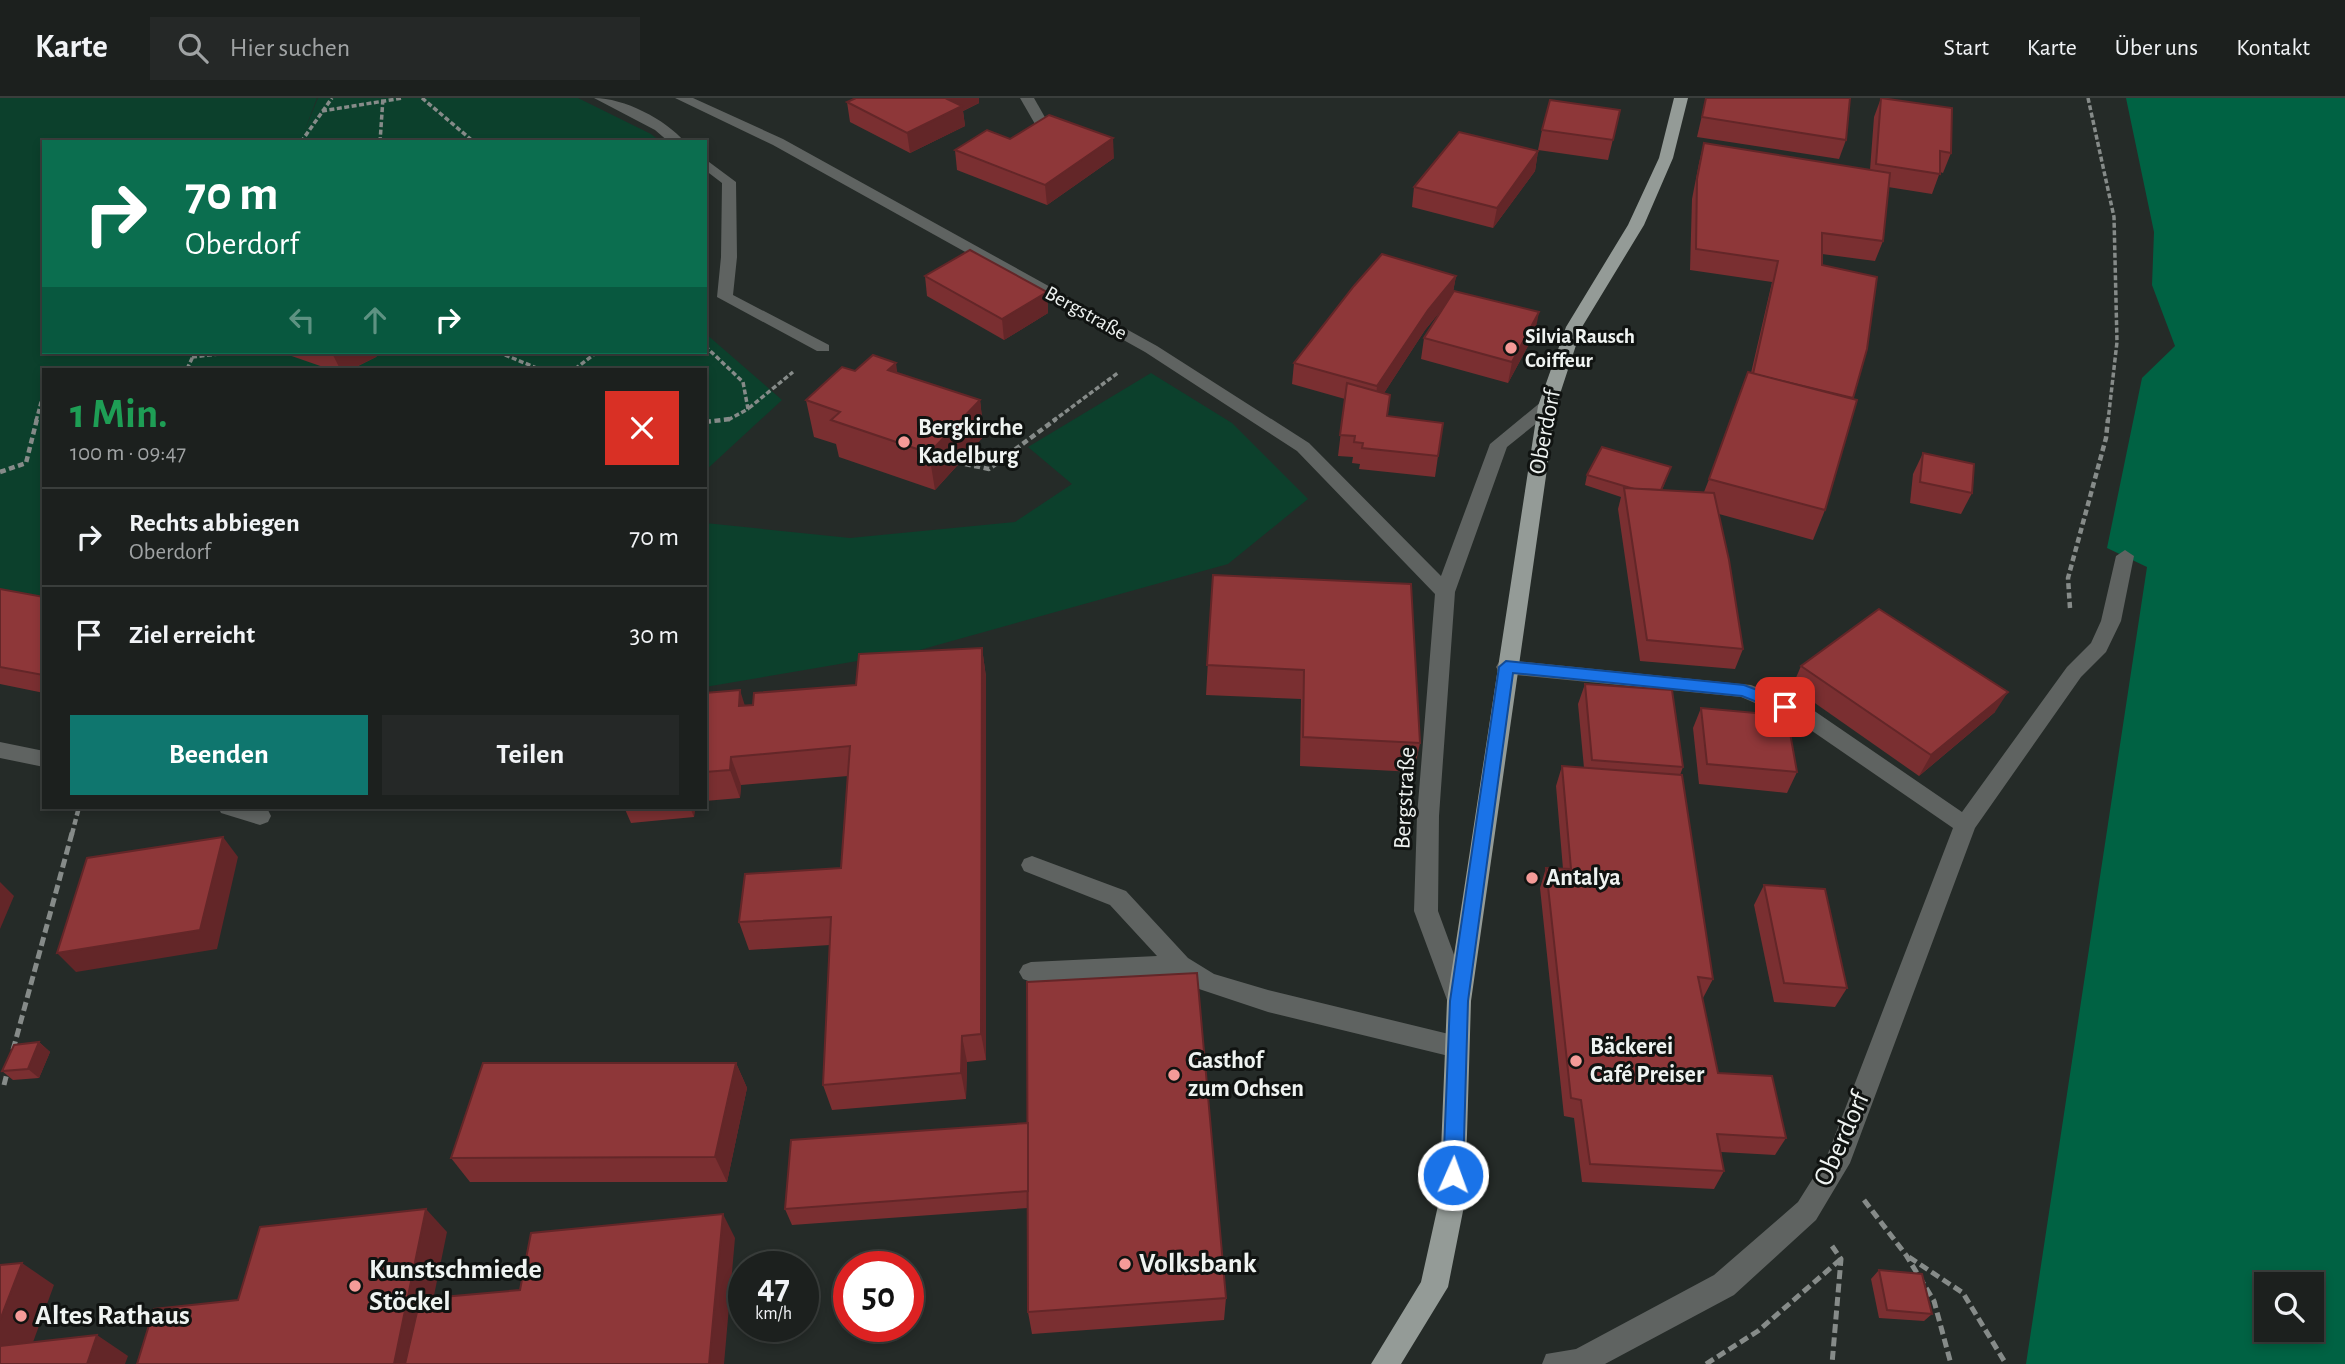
<!DOCTYPE html>
<html lang="de">
<meta charset="utf-8">
<style>
body{margin:0;font-family:"Alegreya Sans",sans-serif;background:#252827;color:#f1f3f6;height:100vh;display:flex;flex-direction:column;font-size:26px;white-space:nowrap}
*{box-sizing:border-box;margin:0}
p{font-size:23px;color:#a0a3a4}
.icon{flex:none;width:38px;height:38px;fill:none;stroke:currentColor;stroke-width:2;stroke-linecap:round;stroke-linejoin:round}
.map{position:relative;flex:1;overflow:hidden}
.panel{position:absolute;left:42px;top:270px;width:665px;height:441px;display:flex;flex-direction:column;background:#1c201e;border-radius:0px;box-shadow:0 4px 10px #0003,0 0 0 2px #3a3e3c}
.panel>*{flex:none}
.top-card{position:absolute;left:42px;top:42px;width:665px;height:214px;border-radius:0px;box-shadow:0 4px 10px #0003,0 0 0 2px #3a3e3c;background:#0b6e4f;color:#fff;overflow:hidden}
.controls{position:absolute;left:2254px;top:1174px;display:grid;gap:14px}
.controls a{display:grid;place-items:center;width:70px;height:70px;border-radius:0px;background:#1c201e;box-shadow:0 4px 10px #0003,0 0 0 2px #3a3e3c;font-size:35px}
.speed{position:absolute;left:728px;top:1153px;display:flex;gap:14px;font-size:35px;font-weight:700;text-align:center}
.speed>*{display:grid;place-content:center;width:91px;height:91px;border-radius:50%;background:#1c201e;box-shadow:0 4px 10px #0003,0 0 0 2px #3a3e3c;line-height:1}
.speed small{font-size:18px;font-weight:400}
.speed .limit{border:10px solid #d22;background:#fff;color:#111}
.pin{position:absolute;display:grid;place-items:center;width:60px;height:60px;color:#fff;margin:-30px;border-radius:14px;box-shadow:0 4px 10px #0006}
.me{position:absolute;width:77px;margin:-38px;rotate:2deg;stroke-linejoin:round;filter:drop-shadow(0 0 5px #0008)}
.turn{display:flex;align-items:center;gap:24px;height:147px;padding:0 28px;font-size:32px}
.turn .icon{width:91px;height:91px;stroke-width:2.5}
.turn b{display:block;font-size:49px;line-height:60px}
.lanes{display:flex;align-items:center;height:66px;padding:0 28px;background:#0003;justify-content:center;gap:35px;direction:ltr}
.lanes .off{opacity:.35}
.round{display:grid;place-items:center;flex:none;width:74px;height:74px;border-radius:0px;background:#252827}
.summary{display:flex;align-items:center;justify-content:space-between;height:119px;padding:0 28px}
h1{font-size:42px;font-weight:700;line-height:52px;color:#1e9e55}
.cta{display:flex;gap:14px;margin-top:auto;padding:14px 28px}
.cta a{flex:1;height:80px;border-radius:0px;background:#0f766e;color:#fff;font-size:28px;font-weight:700;line-height:80px;text-align:center}
.cta a+a{background:#252827;color:#f1f3f6}
ul{padding:0;list-style:none}
li{display:flex;align-items:center;gap:21px;height:98px;padding:0 28px;border-top:2px solid #3a3e3c}
li div{flex:1}
li b{display:block;font-size:26px}
li em{font-style:normal}
header{display:flex;align-items:center;gap:42px;box-sizing:border-box;height:98px;padding:0 35px;background:#1c201e;border-bottom:2px solid #3a3e3c}
header strong{font-size:33px}
nav{display:flex;gap:38px;margin-inline-start:auto;font-size:24px}
.search{width:490px;height:63px;background:#252827;display:flex;align-items:center;gap:18px;box-sizing:border-box;padding:0 24px;border-radius:0px;color:#a0a3a4;font-size:26px}
.map>svg:first-child{display:block}
.green{fill:#0c402c}
.water{fill:#006243;fill-rule:evenodd}
.lines{fill:none;stroke-linecap:round;stroke-linejoin:round}
.path-far2{stroke:#868b89;stroke-width:3.5;stroke-dasharray:5 2.5;stroke-linecap:butt}
.path-far1{stroke:#868b89;stroke-width:4.5;stroke-dasharray:6 3.5;stroke-linecap:butt}
.path{stroke:#868b89;stroke-width:5;stroke-dasharray:9 4.5;stroke-linecap:butt}
.minor{fill:#5f6361;fill-rule:evenodd}
.major{fill:#949b97;fill-rule:evenodd}
.wall{fill:#7a2f31}
.shaded-wall{fill:#632628}
.building{fill:#8e3739;stroke:#632628;stroke-width:2}
.route{fill:#1a73e8;stroke:#114b97;stroke-width:2}
.poi-dot{fill:#f59b98;stroke:#101311;stroke-width:2.5}
.labels{text-anchor:middle;dominant-baseline:central;stroke-width:6;stroke-linejoin:round;paint-order:stroke}
.far-street-label{font-size:21px;fill:#eff3f1;stroke:#101311}
.far-poi-label{font-size:21px;font-weight:bold;fill:#eff3f1;stroke:#101311;text-anchor:start}
.poi-label{font-size:24px;font-weight:bold;fill:#eff3f1;stroke:#101311;text-anchor:start}
.street-label{font-size:24px;fill:#eff3f1;stroke:#101311}
.near-street-label{font-size:28px;fill:#eff3f1;stroke:#101311}
.near-poi-label{font-size:28px;font-weight:bold;fill:#eff3f1;stroke:#101311;text-anchor:start}
</style>
<header>
<strong>Karte</strong>
<div class="search"><svg class="icon" aria-label="search" viewBox="0 0 24 24"><circle cx="10" cy="10" r="6"/><path d="M15 15l6 6"/></svg>Hier suchen</div>
<nav><a>Start</a><a>Karte</a><a>Über uns</a><a>Kontakt</a></nav>
</header>
<div class="map">
<svg width="2345" height="1266" viewBox="0 0 2345 1266">
<rect width="100%" height="100%" fill="#252b28"/>
<!-- green -->
<g class="green">
<polygon points="0,0 317,0 304,34 318,0 578,0 651,36 661,44 44,44 44,254 705,254 705,235 782,302 705,373 705,271 44,271 44,505 0,499"/>
<polygon points="1151,275 1232,325 1308,401 1228,466 916,553 705,589 705,425 850,440 1015,424 1072,386 1028,349"/>
</g>
<!-- water -->
<path class="water" d="M2126,0H2345V1266H2026L2147,469L2107,450L2142,280L2175,248L2152,187L2154,134ZM2266,1186H2312V1232H2266Z"/>
<g class="lines">
<!-- path-far2 -->
<g class="path-far2">
<polyline points="422,0 474,44"/>
<polyline points="2088,0 2114,119 2117,244 2108,323"/>
<polyline points="322,13 403,0"/>
<polyline points="301,44 332,0"/>
<polyline points="380,44 383,0"/>
<polyline points="705,248 743,284 748,311 726,323"/>
<polyline points="498,254 539,271"/>
<polyline points="192,259 236,254"/>
<polyline points="187,271 195,254"/>
<polyline points="575,271 597,254"/>
<polyline points="749,310 793,274"/>
<polyline points="36,323 44,293"/>
<polyline points="1053,323 1119,274"/>
</g>
<!-- path-far1 -->
<g class="path-far1">
<polyline points="705,324 730,321"/>
<polyline points="965,366 989,371 1056,321"/>
<polyline points="0,374 26,365 37,321"/>
<polyline points="2070,510 2068,480 2106,340 2108,321"/>
<polyline points="72,736 79,709"/>
</g>
<!-- path -->
<g class="path">
<polyline points="13,952 72,735"/>
<polyline points="4,987 8,971"/>
<polyline points="1864,1102 1906,1157 1934,1203 1951,1266"/>
<polyline points="1832,1148 1841,1161 1832,1266"/>
<polyline points="1909,1159 1963,1195 2006,1266"/>
<polyline points="1706,1266 1758,1233 1841,1161"/>
</g>
<!-- minor -->
<g class="minor">
<path d="M594,0C624,0 665,21 685,44H669L655,32Z"/>
<polygon points="675,0 693,0 783,41 1157,248 1309,345 1441,478 1490,346 1541,304 1553,304 1556,308 1553,312 1507,349 1455,494 1439,718 1438,813 1471,903 1468,910 1459,914 1450,910 1414,813 1417,718 1435,496 1297,353 1145,254 773,47"/>
<polygon points="1020,0 1034,0 1051,30 1049,33 1039,33"/>
<polygon points="705,61 736,84 737,159 733,197 829,247 829,253 817,253 717,199 721,159 722,85 705,72"/>
<polygon points="2125,452 2134,458 2121,523 2106,554 2081,579 1975,730 1850,1065 1816,1122 1734,1197 1605,1266 1542,1266 1546,1256 1576,1251 1714,1177 1798,1104 1827,1058 1953,730 1799,624 1741,599 1506,576 1499,574 1496,569 1499,564 1506,562 1751,587 1813,612 1962,714 2067,569 2091,545 2101,523 2116,458"/>
<polygon points="0,644 44,653 44,669 0,660"/>
<polygon points="218,709 258,709 268,712 271,718 268,724 260,727 221,715"/>
<polygon points="1032,758 1126,793 1188,860 1214,876 1268,892 1457,938 1466,941 1469,949 1466,957 1457,960 1268,914 1199,891 1177,877 1031,884 1023,881 1019,874 1023,867 1031,864 1157,858 1110,807 1024,773 1021,767 1024,761"/>
</g>
<!-- major -->
<polygon class="major" points="1674,0 1688,0 1673,60 1644,127 1582,229 1556,308 1471,903 1465,1103 1448,1189 1401,1266 1371,1266 1421,1184 1439,1103 1447,903 1538,308 1566,229 1628,127 1659,60"/>
</g>
<!-- wall -->
<g class="wall">
<polygon points="1706,0 1850,0 1846,42 1839,61 1697,39"/>
<polygon points="1881,0 1951,55 1943,75 1940,74 1932,96 1888,89 1883,143 1875,163 1822,156 1822,167 1852,301 1825,412 1813,442 1719,416 1743,551 1735,571 1640,563 1618,411 1621,399 1585,387 1587,377 1671,369 1662,392 1704,394 1751,275 1772,184 1690,172 1692,101 1699,65 1704,45 1870,72 1874,19"/>
<polygon points="847,4 979,5 963,13 965,28 910,55 850,24"/>
<polygon points="1620,12 1608,62 1538,52 1542,32"/>
<polygon points="1010,41 1114,60 1047,107 957,72 955,52"/>
<polygon points="1538,53 1535,73 1493,130 1412,109 1414,89"/>
<polygon points="925,178 1047,194 1048,215 1004,242 927,198"/>
<polygon points="1456,178 1453,194 1535,235 1508,285 1421,261 1424,240 1442,211 1425,232 1384,295 1388,318 1438,358 1435,379 1359,371 1360,366 1352,365 1353,359 1338,358 1345,301 1292,286 1294,265"/>
<polygon points="280,254 380,254 376,259 352,271 329,271"/>
<polygon points="855,273 897,275 980,302 984,338 935,392 839,359 836,346 814,339 806,302"/>
<polygon points="1923,355 1972,395 1961,416 1910,405 1913,376"/>
<polygon points="1213,477 1420,645 1414,674 1300,668 1301,601 1206,597"/>
<polygon points="0,491 44,499 44,595 0,586"/>
<polygon points="982,550 986,579 986,962 967,964 966,1001 832,1012 823,987 830,847 749,852 739,824 841,770 848,678 741,687 740,700 705,703 705,595 745,607 753,607 856,587"/>
<polygon points="1801,568 1995,614 1919,678 1792,589"/>
<polygon points="1585,586 1683,669 1680,677 1713,881 1703,900 1702,900 1718,975 1786,1040 1775,1057 1721,1054 1724,1073 1714,1091 1582,1084 1574,1020 1564,1018 1540,790 1546,770 1563,771 1556,688 1562,668 1584,670 1578,606"/>
<polygon points="1701,610 1797,674 1787,695 1699,686 1693,630"/>
<polygon points="624,709 695,709 694,719 631,725"/>
<polygon points="1764,787 1847,890 1835,909 1774,904 1754,807"/>
<polygon points="39,944 50,954 39,980 13,982 2,973"/>
<polygon points="736,965 747,990 727,1084 470,1084 451,1060"/>
<polygon points="1028,1025 1226,1200 1224,1222 1032,1236 1028,1214 1028,1110 792,1127 785,1111"/>
<polygon points="1879,1172 1932,1216 1924,1223 1879,1220 1871,1181"/>
</g>
<!-- shaded-wall -->
<g class="shaded-wall">
<polygon points="948,0 979,0 979,5 963,13 965,28 910,55 907,35"/>
<polygon points="1113,40 1114,60 1047,107 1045,87"/>
<polygon points="1538,53 1535,73 1493,130 1497,110"/>
<polygon points="1456,178 1452,199 1425,232 1375,309 1377,288 1428,212"/>
<polygon points="1047,194 1048,215 1004,242 1002,221"/>
<polygon points="1539,214 1535,235 1508,285 1512,264"/>
<polygon points="335,254 380,254 376,259 352,271 340,271 332,255"/>
<polygon points="896,265 901,301 888,272"/>
<polygon points="980,302 984,338 935,392 929,355"/>
<polygon points="982,550 986,579 986,962 981,936"/>
<polygon points="740,592 749,621 739,608"/>
<polygon points="2008,594 1995,614 1919,678 1931,657"/>
<polygon points="731,659 741,687 740,700 730,672"/>
<polygon points="690,709 695,709 694,719"/>
<polygon points="223,739 238,759 217,851 76,874 57,855"/>
<polygon points="0,784 14,798 0,831"/>
<polygon points="962,938 967,964 966,1001 961,975"/>
<polygon points="39,944 50,954 39,980 28,971"/>
<polygon points="736,965 747,990 727,1084 715,1059"/>
<polygon points="426,1111 447,1134 420,1266 394,1266"/>
<polygon points="723,1116 735,1140 724,1266 709,1266"/>
<polygon points="22,1165 54,1187 25,1266 0,1256 0,1222"/>
<polygon points="97,1237 128,1258 125,1266 87,1266"/>
</g>
<!-- building -->
<g class="building">
<polygon points="856,0 948,0 947,1 962,8 907,35 847,4"/>
<polygon points="1706,0 1850,0 1846,42 1702,19"/>
<polygon points="1881,0 1952,10 1951,55 1940,53 1940,76 1876,66"/>
<polygon points="1550,2 1620,12 1613,42 1542,32"/>
<polygon points="1049,17 1113,40 1045,87 955,52 987,32 1010,41"/>
<polygon points="1459,34 1538,53 1497,110 1414,89"/>
<polygon points="1704,45 1890,75 1883,143 1822,135 1822,167 1877,179 1867,251 1853,300 1753,276 1778,163 1696,151 1697,81"/>
<polygon points="970,152 1047,194 1002,221 925,178"/>
<polygon points="1382,156 1456,178 1428,212 1377,288 1294,265 1354,188"/>
<polygon points="1454,193 1539,214 1512,264 1424,240"/>
<polygon points="873,257 896,265 888,272 980,302 929,355 831,322 840,314 806,302 842,269 855,273"/>
<polygon points="1748,274 1857,302 1825,412 1709,381"/>
<polygon points="1347,285 1390,297 1387,318 1443,325 1438,358 1362,350 1363,345 1354,344 1355,338 1340,337"/>
<polygon points="1602,349 1671,369 1661,392 1634,391 1587,377"/>
<polygon points="1923,355 1974,366 1972,395 1920,384"/>
<polygon points="1624,390 1714,395 1729,462 1743,551 1647,542"/>
<polygon points="1213,477 1411,486 1420,645 1303,639 1304,572 1207,567"/>
<polygon points="0,491 44,499 44,576 43,577 0,569"/>
<polygon points="1879,511 2008,594 1931,657 1801,568"/>
<polygon points="982,550 981,936 962,938 961,975 823,987 831,819 739,824 745,776 841,770 850,648 731,659 730,672 705,674 705,595 740,592 739,608 753,607 754,595 856,587 859,556"/>
<polygon points="1585,586 1672,592 1683,669 1592,662"/>
<polygon points="1701,610 1787,618 1797,674 1707,666"/>
<polygon points="1562,668 1682,677 1713,881 1698,879 1718,975 1772,978 1786,1040 1717,1036 1724,1073 1590,1066 1581,1002 1571,1000 1546,770 1571,771"/>
<polygon points="223,739 200,832 57,855 87,760"/>
<polygon points="1764,787 1825,791 1847,890 1784,885"/>
<polygon points="1197,875 1226,1200 1028,1214 1027,884"/>
<polygon points="39,944 28,971 2,973 14,947"/>
<polygon points="483,965 736,965 715,1059 451,1060"/>
<polygon points="1028,1025 1028,1093 785,1111 791,1042"/>
<polygon points="426,1111 394,1266 137,1266 154,1211 238,1202 260,1129"/>
<polygon points="723,1116 709,1266 405,1266 420,1201 520,1192 531,1135"/>
<polygon points="22,1165 0,1222 0,1167"/>
<polygon points="1879,1172 1922,1176 1932,1216 1887,1212"/>
<polygon points="97,1237 87,1266 0,1266 0,1248"/>
</g>
<!-- route -->
<polygon class="route" points="1506,563 1744,587 1791,605 1793,609 1785,615 1742,598 1513,575 1468,903 1463,1077 1460,1084 1453,1087 1446,1084 1443,1077 1450,903 1499,569"/>
<!-- markers -->
<g class="poi-dot">
<circle cx="1511" cy="250" r="7"/>
<circle cx="904" cy="344" r="7"/>
<circle cx="1532" cy="780" r="7"/>
<circle cx="1576" cy="963" r="7"/>
<circle cx="1174" cy="977" r="7"/>
<circle cx="1125" cy="1166" r="7"/>
<circle cx="355" cy="1188" r="7"/>
<circle cx="21" cy="1218" r="7"/>
</g>
<g class="labels">
<!-- far-street labels -->
<g class="far-street-label">
<text transform="translate(1086 215) rotate(29)">Bergstraße</text>
</g>
<!-- far-poi labels -->
<g class="far-poi-label">
<text x="1525" y="238">Silvia Rausch<tspan x="1525" dy="24">Coiffeur</tspan></text>
</g>
<!-- poi labels -->
<g class="poi-label">
<text x="918" y="330">Bergkirche<tspan x="918" dy="28">Kadelburg</tspan></text>
<text x="1546" y="780">Antalya</text>
<text x="1590" y="949">Bäckerei<tspan x="1590" dy="28">Café Preiser</tspan></text>
<text x="1188" y="963">Gasthof<tspan x="1188" dy="28">zum Ochsen</tspan></text>
</g>
<!-- street labels -->
<g class="street-label">
<text transform="translate(1545 334) rotate(-79)">Oberdorf</text>
<text transform="translate(1405 700) rotate(-87)">Bergstraße</text>
</g>
<!-- near-street labels -->
<g class="near-street-label">
<text transform="translate(1842 1041) rotate(-66)">Oberdorf</text>
</g>
<!-- near-poi labels -->
<g class="near-poi-label">
<text x="1139" y="1166">Volksbank</text>
<text x="369" y="1172">Kunstschmiede<tspan x="369" dy="32">Stöckel</tspan></text>
<text x="35" y="1218">Altes Rathaus</text>
</g>
</g>
</svg>
<div class="controls">
<a><svg class="icon" aria-label="search" viewBox="0 0 24 24"><circle cx="10" cy="10" r="6"/><path d="M15 15l6 6"/></svg></a>
</div>
<div class="speed"><div>47<small>km/h</small></div><div class="limit">50</div></div>
<div class="pin" style="left:1785px;top:609px;background:#d93025"><svg class="icon" aria-label="arrive" viewBox="0 0 24 24"><path d="M6 21V4h12l-3 4 3 4H6"/></svg></div>
<svg class="me" style="left:1453px;top:1077px" viewBox="-20 -20 40 40"><circle r="17" fill="#1a73e8" stroke="#fff" stroke-width="3"/><path d="M0-11L8 9 0 5-8 9z" fill="#fff"/></svg>
<div class="top-card">
<div class="turn"><svg class="icon" aria-label="right" viewBox="0 0 24 24"><path d="M7 20v-9h11M14 6l5 5-5 5"/></svg><div><b>70 m</b>Oberdorf</div></div>
<div class="lanes"><svg class="icon off" aria-label="left" viewBox="0 0 24 24"><path d="M17 20v-9H6M10 6l-5 5 5 5"/></svg><svg class="icon off" aria-label="ahead" viewBox="0 0 24 24"><path d="M12 20V5M6 11l6-6 6 6"/></svg><svg class="icon" aria-label="right" viewBox="0 0 24 24"><path d="M7 20v-9h11M14 6l5 5-5 5"/></svg></div>
</div>
<section class="panel">
<div class="summary"><div><h1>1 Min.</h1><p>100 m · 09:47</p></div><a class="round" style="background:#d93025;color:#fff"><svg class="icon" aria-label="close" viewBox="0 0 24 24"><path d="M6 6l12 12M18 6L6 18"/></svg></a></div>
<ul>
<li><svg class="icon" aria-label="right" viewBox="0 0 24 24"><path d="M7 20v-9h11M14 6l5 5-5 5"/></svg><div><b>Rechts abbiegen</b><p>Oberdorf</p></div><em>70 m</em></li>
<li><svg class="icon" aria-label="arrive" viewBox="0 0 24 24"><path d="M6 21V4h12l-3 4 3 4H6"/></svg><div><b>Ziel erreicht</b></div><em>30 m</em></li>
</ul>
<div class="cta"><a>Beenden</a><a>Teilen</a></div>
</section>
</div>
